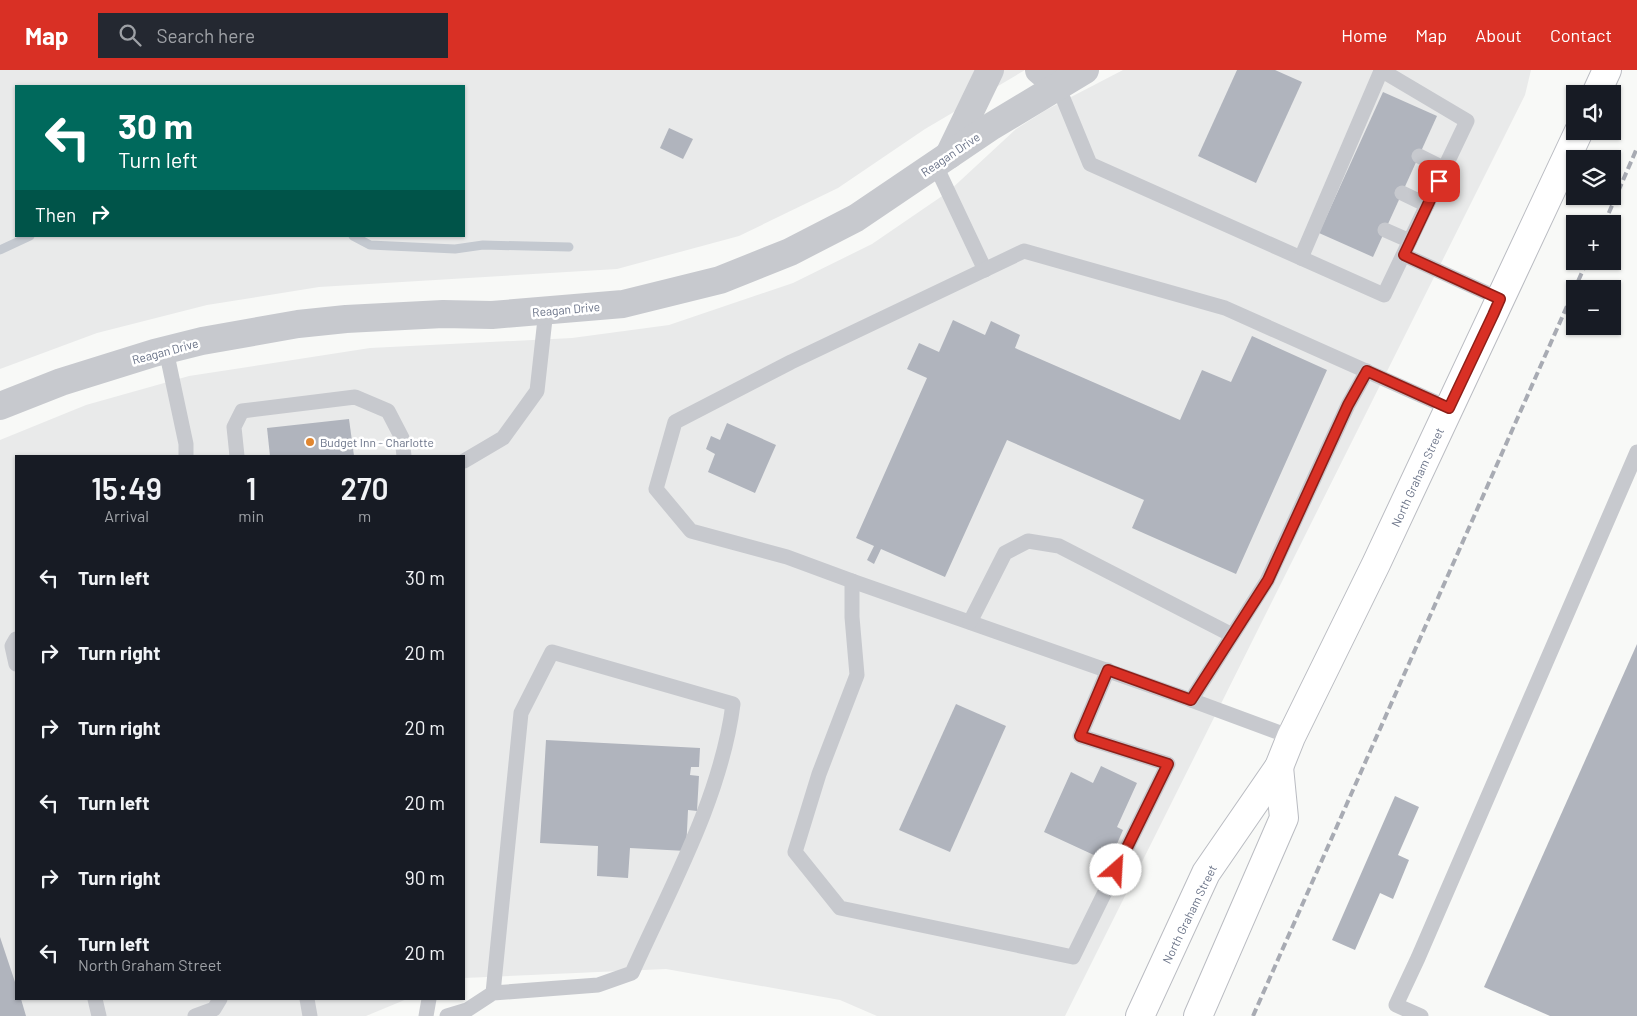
<!DOCTYPE html>
<meta charset="utf-8">
<style>
body{margin:0;font-family:Barlow,sans-serif;background:#242831;color:#f1f3f6;height:100vh;display:flex;flex-direction:column;font-size:19px;white-space:nowrap}
*{box-sizing:border-box;margin:0}
p{font-size:16px;color:#9ea1a6}
.icon{flex:none;width:28px;height:28px;fill:none;stroke:currentColor;stroke-width:2;stroke-linecap:round;stroke-linejoin:round}
.map{position:relative;flex:1;overflow:hidden}
.drawer{position:absolute;left:15px;top:385px;width:450px;height:545px;display:flex;flex-direction:column;background:#171b24;border-radius:0px;box-shadow:0 1px 4px #0004}
.drawer>*{flex:none}
.top-card{position:absolute;left:15px;top:15px;width:450px;height:152px;border-radius:0px;box-shadow:0 1px 4px #0004;background:#00695c;color:#fff;overflow:hidden}
.controls{position:absolute;left:1566px;top:15px;display:grid;gap:10px}
.controls a{display:grid;place-items:center;width:55px;height:55px;border-radius:0px;background:#171b24;box-shadow:0 1px 4px #0004;font-size:25px}
.pin{position:absolute;display:grid;place-items:center;width:42px;height:42px;color:#fff;margin:-21px;border-radius:10px;box-shadow:0 2px 8px #0006}
.me{position:absolute;width:55px;margin:-28px;rotate:26deg;stroke-linejoin:round;filter:drop-shadow(0 0 4px #0008)}
.turn{display:flex;align-items:center;gap:18px;height:105px;padding:0 20px;font-size:22px}
.turn .icon{width:65px;height:65px;stroke-width:2.5}
.turn b{display:block;font-size:35px;line-height:42px}
.then{display:flex;align-items:center;height:48px;padding:0 20px;background:#0003;gap:10px;font-size:19px}
.eta{display:flex;justify-content:space-evenly;align-items:center;height:85px;text-align:center}
.eta b{font-size:30px;font-weight:600;line-height:35px}
ul{padding:0;list-style:none}
li{display:flex;align-items:center;gap:15px;height:75px;padding:0 20px}
li div{flex:1}
li b{display:block;font-size:19px}
li em{font-style:normal}
header{display:flex;align-items:center;gap:30px;box-sizing:border-box;height:70px;padding:0 25px;background:#d93025;color:#fff}
header strong{font-size:24px}
nav{display:flex;gap:28px;margin-inline-start:auto;font-size:18px}
.search{width:350px;height:45px;background:#242831;display:flex;align-items:center;gap:12px;box-sizing:border-box;padding:0 18px;border-radius:0px;color:#9ea1a6;font-size:19px}
.map>svg:first-child{display:block}
.built{fill:#e9eaea;fill-rule:evenodd}
.lines{fill:none;stroke-linecap:round;stroke-linejoin:round}
.stream{stroke:#c4c9d0;stroke-width:9}
.building{fill:#b0b4bd}
.secondary-casing{stroke:#babcc2;stroke-width:30}
.service{stroke:#c7c9ce;stroke-width:15}
.minor{stroke:#c7c9ce;stroke-width:28}
.tertiary{stroke:#c7c9ce;stroke-width:28}
.secondary{stroke:#fff;stroke-width:28}
.rail{stroke:#a8abb3;stroke-width:4;stroke-dasharray:8 4;stroke-linecap:butt}
.route-casing{stroke:#8d1f18;stroke-width:12}
.route{stroke:#d93025;stroke-width:9}
.poi-dot{fill:#e08630;stroke:#fff;stroke-width:2}
.labels{text-anchor:middle;dominant-baseline:central;stroke-width:5;stroke-linejoin:round;paint-order:stroke}
.street-label{font-size:12px;fill:#697287;stroke:#fff}
.poi-label{font-size:12px;fill:#697287;stroke:#fff;text-anchor:start}
</style>
<header>
<strong>Map</strong>
<div class="search"><svg class="icon" aria-label="search" viewBox="0 0 24 24"><circle cx="10" cy="10" r="6"/><path d="M15 15l6 6"/></svg>Search here</div>
<nav><a>Home</a><a>Map</a><a>About</a><a>Contact</a></nav>
</header>
<div class="map">
<svg width="1637" height="946" viewBox="0 0 1637 946">
<rect width="100%" height="100%" fill="#f8f9f7"/>
<!-- built -->
<g class="built">
<path d="M0,0H1025L925,59L838,118L739,166L617,199L319,217L207,235L97,263L0,299ZM16,16H464V166H16Z"/>
<polygon points="1123,0 1531,0 1525,25 1065,946 877,946 840,930 666,899 464,908 464,386 16,386 16,929 407,929 366,946 0,946 0,370 86,335 189,306 370,278 572,268 669,255 793,213 872,174 948,122 1016,59 1046,40"/>
</g>
<g class="lines">
<!-- stream -->
<g class="stream">
<polyline points="353,166 370,175 455,179 483,175 569,177"/>
<polyline points="0,180 30,166"/>
</g>
</g>
<!-- building -->
<g class="building">
<polygon points="1237,0 1275,0 1302,12 1256,113 1198,86"/>
<polygon points="1383,22 1437,46 1373,187 1319,163"/>
<polygon points="669,58 693,69 683,89 660,78"/>
<polygon points="953,250 985,265 991,251 1020,265 1015,278 1180,350 1202,300 1231,312 1252,266 1327,300 1236,504 1132,458 1144,430 1007,370 945,507 881,479 874,494 867,490 874,476 856,468 927,308 907,299 919,273 939,282"/>
<polygon points="349,349 354,386 270,386 267,358"/>
<polygon points="727,353 776,375 755,423 708,402 715,384 706,379 711,366 720,370"/>
<polygon points="1637,574 1637,946 1550,946 1484,917"/>
<polygon points="956,634 1006,656 950,782 899,760"/>
<polygon points="546,670 700,678 699,697 691,697 690,705 699,706 697,741 688,740 686,781 630,778 628,808 597,806 598,776 540,773"/>
<polygon points="1101,696 1137,713 1117,757 1123,760 1109,792 1044,762 1071,702 1093,713"/>
<polygon points="1395,726 1419,737 1398,785 1409,790 1393,829 1380,823 1355,880 1332,870"/>
<polygon points="0,867 16,915 16,929 21,929 26,946 0,946"/>
</g>
<g class="lines">
<defs>
<g id="secondary">
<polyline points="1596,24 1607,0"/>
<polyline points="1140,946 1206,803 1279,697 1291,667 1376,494 1579,61"/>
<polyline points="1198,946 1284,748 1279,697"/>
</g>
</defs>
<!-- secondary casing -->
<use href="#secondary" class="secondary-casing"/>
<!-- service -->
<g class="service">
<polyline points="1058,16 1090,94 1384,225 1467,51 1381,0"/>
<polyline points="1419,86 1445,99"/>
<polyline points="935,94 985,200"/>
<polyline points="1402,123 1427,135"/>
<polyline points="1385,160 1410,171"/>
<polyline points="1404,185 1500,229"/>
<polyline points="1301,188 1381,1"/>
<polyline points="166,280 186,374 186,386"/>
<polyline points="237,386 234,357 242,341 355,327 388,341 402,368 404,386"/>
<polyline points="464,391 503,368 537,321 546,240"/>
<polyline points="852,511 1191,630"/>
<polyline points="970,552 1005,483 1028,471 1059,476 1232,565"/>
<polyline points="16,569 12,576 16,594"/>
<polyline points="1108,600 1080,666 1168,694 1073,887 840,838 795,782 819,704 857,605 852,547 852,511 787,487 691,461 656,419 675,352 791,292 1024,181 1225,238 1449,338"/>
<polyline points="1291,667 1191,630 1267,511 1348,335 1367,301"/>
<polyline points="95,929 99,946"/>
<polyline points="307,929 310,946"/>
<polyline points="195,946 214,939 220,929"/>
<polyline points="426,946 429,929"/>
<path d="M447,946L467,940L493,923L598,915L632,903C670,818 721,728 733,634L552,582L521,643L493,923"/>
<polyline points="1421,946 1396,935 1418,888 1637,382"/>
</g>
<!-- minor -->
<g class="minor">
<polyline points="1039,0 1058,16"/>
<polyline points="949,85 990,0"/>
</g>
<!-- tertiary -->
<polyline class="tertiary" points="0,336 61,312 154,283 202,271 298,254 346,249 443,244 492,245 623,234 720,210 790,182 856,148 992,56 1085,0"/>
<!-- secondary -->
<use href="#secondary" class="secondary"/>
<!-- rail -->
<g class="rail">
<polyline points="1604,154 1637,78"/>
<polyline points="1253,946 1587,191"/>
</g>
</g>
<g class="lines">
<defs>
<polyline id="route" points="1116,800 1168,694 1080,666 1108,600 1191,630 1268,510 1348,335 1367,301 1449,338 1493,245 1500,229 1404,185 1439,111"/>
</defs>
<!-- route casing -->
<use href="#route" class="route-casing"/>
<!-- route -->
<use href="#route" class="route"/>
</g>
<!-- markers -->
<circle class="poi-dot" cx="310" cy="372" r="5"/>
<g class="labels">
<!-- street labels -->
<g class="street-label">
<text transform="translate(950 84) rotate(-34)">Reagan Drive</text>
<text transform="translate(566 239) rotate(-5)">Reagan Drive</text>
<text transform="translate(165 281) rotate(-15)">Reagan Drive</text>
<text transform="translate(1417 407) rotate(-65)">North Graham Street</text>
<text transform="translate(1189 844) rotate(-64)">North Graham Street</text>
</g>
<!-- poi labels -->
<g class="poi-label">
<text x="320" y="372">Budget Inn - Charlotte</text>
</g>
</g>
</svg>
<div class="controls">
<a><svg class="icon" aria-label="sound" viewBox="0 0 24 24"><path d="M4 9h4l5-4v14l-5-4H4zM17 9q2 3 0 6"/></svg></a>
<a><svg class="icon" aria-label="layers" viewBox="0 0 24 24"><path d="M12 4l9 5-9 5-9-5zM3 14l9 5 9-5"/></svg></a>
<a>+</a>
<a>−</a>
</div>
<div class="pin" style="left:1439px;top:111px;background:#d93025"><svg class="icon" aria-label="arrive" viewBox="0 0 24 24"><path d="M6 21V4h12l-3 4 3 4H6"/></svg></div>
<svg class="me" style="left:1116px;top:800px" viewBox="-20 -20 40 40"><circle r="19" fill="#fff"/><path d="M0-13L10 11 0 6-10 11z" fill="#d93025"/></svg>
<div class="top-card">
<div class="turn"><svg class="icon" aria-label="left" viewBox="0 0 24 24"><path d="M17 20v-9H6M10 6l-5 5 5 5"/></svg><div><b>30 m</b>Turn left</div></div>
<div class="then">Then<svg class="icon" aria-label="right" viewBox="0 0 24 24"><path d="M7 20v-9h11M14 6l5 5-5 5"/></svg></div>
</div>
<section class="drawer">
<div class="eta">
<div><b>15:49</b><p>Arrival</p></div>
<div><b>1</b><p>min</p></div>
<div><b>270</b><p>m</p></div>
</div>
<ul>
<li><svg class="icon" aria-label="left" viewBox="0 0 24 24"><path d="M17 20v-9H6M10 6l-5 5 5 5"/></svg><div><b>Turn left</b></div><em>30 m</em></li>
<li><svg class="icon" aria-label="right" viewBox="0 0 24 24"><path d="M7 20v-9h11M14 6l5 5-5 5"/></svg><div><b>Turn right</b></div><em>20 m</em></li>
<li><svg class="icon" aria-label="right" viewBox="0 0 24 24"><path d="M7 20v-9h11M14 6l5 5-5 5"/></svg><div><b>Turn right</b></div><em>20 m</em></li>
<li><svg class="icon" aria-label="left" viewBox="0 0 24 24"><path d="M17 20v-9H6M10 6l-5 5 5 5"/></svg><div><b>Turn left</b></div><em>20 m</em></li>
<li><svg class="icon" aria-label="right" viewBox="0 0 24 24"><path d="M7 20v-9h11M14 6l5 5-5 5"/></svg><div><b>Turn right</b></div><em>90 m</em></li>
<li><svg class="icon" aria-label="left" viewBox="0 0 24 24"><path d="M17 20v-9H6M10 6l-5 5 5 5"/></svg><div><b>Turn left</b><p>North Graham Street</p></div><em>20 m</em></li>
</ul>
</section>
</div>
